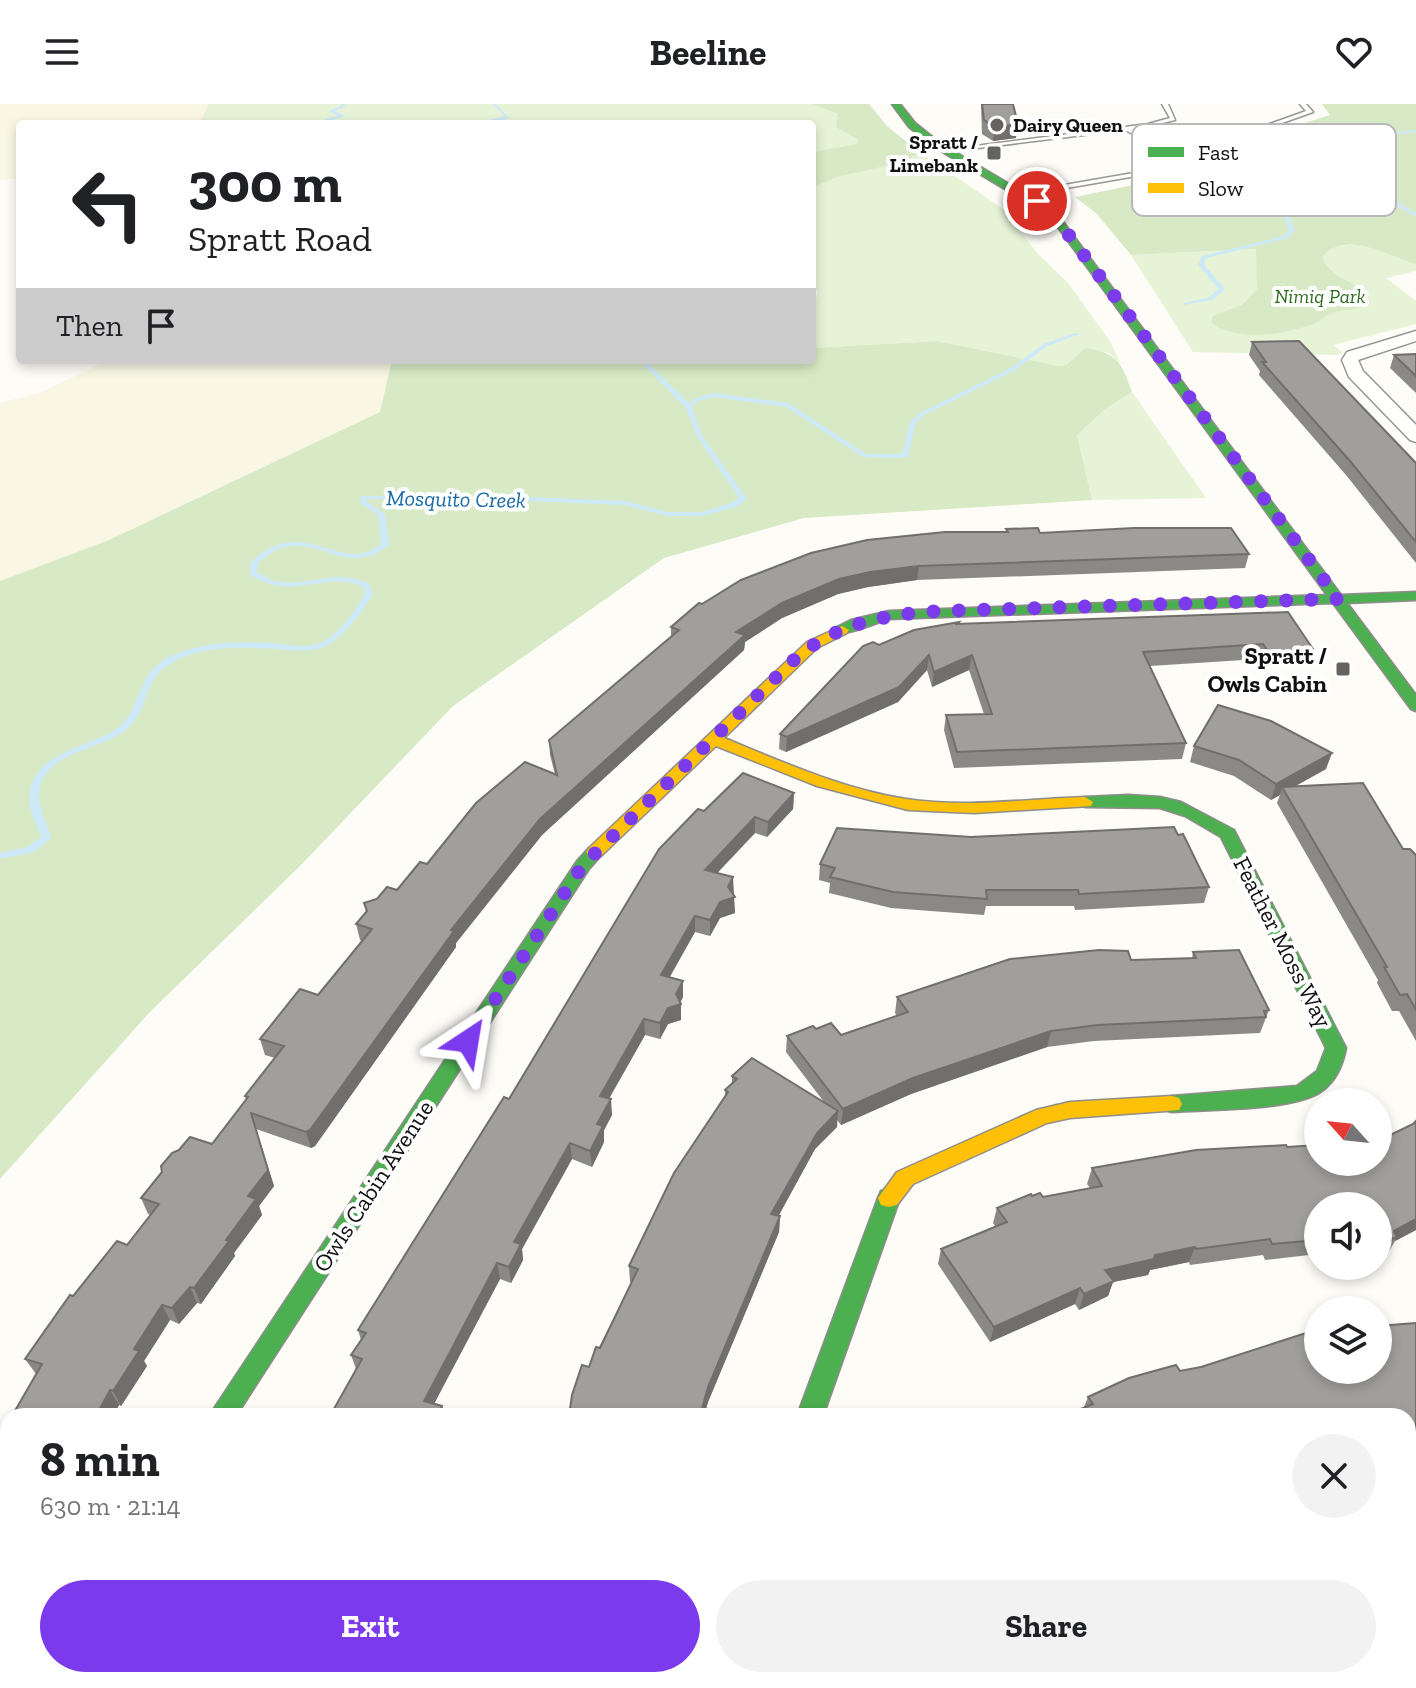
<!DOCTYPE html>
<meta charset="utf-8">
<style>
body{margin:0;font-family:"Zilla Slab",serif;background:#f2f2f2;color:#202124;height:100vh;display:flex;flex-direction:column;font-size:30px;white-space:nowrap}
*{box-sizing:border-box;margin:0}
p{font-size:26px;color:#757577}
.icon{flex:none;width:44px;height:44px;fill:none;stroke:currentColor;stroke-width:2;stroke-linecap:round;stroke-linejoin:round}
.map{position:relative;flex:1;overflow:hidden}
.panel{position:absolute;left:0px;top:1304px;width:1416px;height:280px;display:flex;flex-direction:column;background:#fff;border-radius:24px 24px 0 0;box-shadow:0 4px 12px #0003}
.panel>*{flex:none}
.top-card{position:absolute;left:16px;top:16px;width:800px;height:244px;border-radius:8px;box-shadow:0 4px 12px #0003;background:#fff;color:#202124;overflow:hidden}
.needle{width:52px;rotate:297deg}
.buttons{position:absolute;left:1304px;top:984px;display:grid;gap:16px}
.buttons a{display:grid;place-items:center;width:88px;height:88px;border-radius:50%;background:#fff;box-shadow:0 4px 12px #0003;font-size:40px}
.pin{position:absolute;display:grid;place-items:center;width:68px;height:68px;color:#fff;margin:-34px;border:4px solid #fff;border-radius:50%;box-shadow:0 2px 8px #0007}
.me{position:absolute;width:88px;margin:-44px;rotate:33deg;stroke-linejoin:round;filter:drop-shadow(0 0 6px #0008)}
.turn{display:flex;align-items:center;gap:28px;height:168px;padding:0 40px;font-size:36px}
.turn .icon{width:104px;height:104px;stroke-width:2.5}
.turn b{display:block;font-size:56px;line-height:68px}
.then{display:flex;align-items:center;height:76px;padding:0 40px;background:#0003;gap:16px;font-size:30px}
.round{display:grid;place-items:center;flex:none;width:84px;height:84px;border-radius:42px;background:#f2f2f2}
.head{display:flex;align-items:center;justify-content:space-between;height:136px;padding:0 40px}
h1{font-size:48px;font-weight:700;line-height:60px}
.cta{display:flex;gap:16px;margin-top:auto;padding:16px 40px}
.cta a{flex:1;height:92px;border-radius:48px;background:#7c3aed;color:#fff;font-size:32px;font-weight:700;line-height:92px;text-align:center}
.cta a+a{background:#f2f2f2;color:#202124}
header{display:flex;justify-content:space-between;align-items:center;height:104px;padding:0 40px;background:#fff;font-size:36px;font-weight:700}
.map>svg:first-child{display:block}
.farmland{fill:#f9f7e4}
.green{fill:#e7f3d7}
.forest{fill:#d8eac5}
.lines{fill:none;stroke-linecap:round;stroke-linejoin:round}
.stream{fill:#cde8f7;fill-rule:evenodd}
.lane-casing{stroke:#979795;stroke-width:3}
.street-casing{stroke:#979795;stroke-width:3}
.fast-casing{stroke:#8e8d8b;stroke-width:3}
.slow-casing{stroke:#8e8d8b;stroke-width:3}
.lane{fill:#fffffe;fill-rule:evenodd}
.street{fill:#fffffe;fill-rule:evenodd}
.fast{fill:#4caf50;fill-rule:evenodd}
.slow{fill:#ffc107;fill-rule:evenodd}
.wall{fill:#8a8986}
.shaded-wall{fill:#716f6d}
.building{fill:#a19f9c;stroke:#716f6d;stroke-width:2}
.route{stroke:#7c3aed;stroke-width:14;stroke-dasharray:0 25.2}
.poi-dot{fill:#646362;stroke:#fff;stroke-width:3}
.labels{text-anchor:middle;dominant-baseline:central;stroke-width:8;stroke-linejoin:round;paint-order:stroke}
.far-poi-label{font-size:20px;font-weight:bold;fill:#111;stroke:#fff;text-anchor:start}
.far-park-label{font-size:20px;font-style:italic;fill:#2f6b1f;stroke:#fff}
.far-water-label{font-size:22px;font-style:italic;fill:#1768a6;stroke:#fff}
.poi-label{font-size:24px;font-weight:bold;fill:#111;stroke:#fff;text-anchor:end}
.street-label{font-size:24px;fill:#111;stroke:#fff}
.key{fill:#fff;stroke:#b8b8b8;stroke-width:2}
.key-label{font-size:22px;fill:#111}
</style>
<header><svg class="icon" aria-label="menu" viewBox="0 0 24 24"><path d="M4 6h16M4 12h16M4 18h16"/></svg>Beeline<svg class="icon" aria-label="heart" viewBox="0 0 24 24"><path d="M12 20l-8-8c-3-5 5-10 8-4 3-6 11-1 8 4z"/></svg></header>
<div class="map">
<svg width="1416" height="1584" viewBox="0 0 1416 1584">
<rect width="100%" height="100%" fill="#fdfcf7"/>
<!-- farmland -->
<g class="farmland">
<polygon points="0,0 208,0 200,20 20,20 20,74 0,76"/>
<polygon points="109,256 392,256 380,308 109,436 0,477 0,299 39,289"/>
</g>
<!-- green -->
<g class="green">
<polygon points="208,0 812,0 838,10 859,36 856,40 812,48 812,20 603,17 573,20 200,20"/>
<path d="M921,49L1003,105L1037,149L1068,179L1110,237L1120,259L1110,249L1085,244L1066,261L1059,262L937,237L812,244V206L818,189L812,178V84C829,76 847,68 866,64C885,59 903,58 921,49Z"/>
<polygon points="1416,138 1416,167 1386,174 1416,197 1416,220 1333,241 1342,248 1337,251 1193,248 1131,151"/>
<polygon points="1132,288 1206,394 1092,396 1077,331 1104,306"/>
</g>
<!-- forest -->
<g class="forest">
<polygon points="812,0 869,0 888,23 921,49 902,58 837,73 812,84 812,48 856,40 859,36 836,23 838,10"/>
<path d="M1322,0H1416V160C1387,152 1347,125 1322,153C1334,180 1357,172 1369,198C1358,208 1345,204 1332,209C1326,211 1322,216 1316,219C1288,230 1236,239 1211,218L1213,212L1242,201L1257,185L1256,145L1131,151L1097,110L1075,93L1240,59L1271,30L1330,11Z"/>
<path d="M937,237L1059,262L1066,261L1085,244C1117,248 1122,259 1132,288L1104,306L1077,331L1092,396L804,414L664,454L453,602L301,761L149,909L0,1075V477L109,436L380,308L392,256H812V244Z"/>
</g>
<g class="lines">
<!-- stream -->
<g class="stream">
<polygon points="340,0 344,0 346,2 335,7 343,11 343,13 328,17 330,20 326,20 325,15 338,12 329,7 341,2"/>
<polygon points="492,0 496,0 509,14 489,20 490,16 505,12"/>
<path d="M1416,26V28L1361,34L1335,48L1355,60L1347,69C1353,75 1357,74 1365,76C1384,83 1398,101 1416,109V112C1399,106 1388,93 1373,84C1347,67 1312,82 1285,89L1281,93L1295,126L1288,134L1206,154L1204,161L1225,185L1212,196L1183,201V199L1208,194L1219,185L1198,161L1202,152L1284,132L1289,126L1277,93L1281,87L1317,78L1346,74L1342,69L1350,60L1330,49V47L1358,32Z"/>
<path d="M1075,229L1080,230L1047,242L1015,266L924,311L916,319L908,352L905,354L863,353L786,303L714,293L697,297L692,303L702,331L747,395L737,403L702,412H667L625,401L500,396L366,395V397L385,410L389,441C346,475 319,430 279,445C271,448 264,454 258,460L257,468C265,473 271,477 280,478C314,482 334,464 369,480L373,490C363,507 342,536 323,543C308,549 291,546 275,545C244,543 212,542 184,553C137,572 156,597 129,623C106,645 64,644 45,671C32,691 43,710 50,730L51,734L49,736L34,748L0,755V749L27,743L41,733C38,722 30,711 29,699C27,648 85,646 116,625C144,606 133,571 169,553C201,538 237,537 271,539C286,540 305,545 320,539C336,533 357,505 365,490L363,483C334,469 309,486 280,482C269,481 260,476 250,471V459C279,432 297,435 333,446C343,449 354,452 364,449C370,448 376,443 381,440L378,411L360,399L361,392H500L625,397L667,408H702L731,399L739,394L696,331L686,304L639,256H645L689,299L693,295L714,289L788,299L866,350H902L910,318L920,309L1011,264L1043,240Z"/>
</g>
<defs>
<polygon id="lane" points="1162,0 1168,0 1175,16 1133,26 1199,58 1227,50 1253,26 1306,7 1300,0 1306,0 1313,8 1257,28 1231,52 1200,61 1026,91 1024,88 1191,59 1125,26 970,45 967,43 1148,20 1170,14"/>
<g id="street">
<polygon points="1416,227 1416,237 1358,256 1363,267 1416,321 1416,338 1410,336 1349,273 1342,256 1347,248"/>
<rect x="136" y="1576" width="44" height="8"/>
<polygon points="823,1576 867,1576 870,1584 826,1584"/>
</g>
<g id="fast">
<path d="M892,0H900L915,19L940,39L1055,107L1341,491L1416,488V496L1347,499L1416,591V607L1411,605L1333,499L889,515C875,519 849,531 837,529V523L851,516L889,507L1327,491L1049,111L934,43L909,23Z"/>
<path d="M1128,691L1160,693L1181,698L1234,726L1346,944C1343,960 1336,977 1322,987C1295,1007 1208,1005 1172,1008L1165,1006L1162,1000L1165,994L1172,992L1297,982L1317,967L1326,944L1221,733L1185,712L1160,704L1085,703L1077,698L1085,693Z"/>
<polygon points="595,742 604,748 589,765 236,1312 209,1312 577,757 589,744"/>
<polygon points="889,1085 897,1087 900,1094 823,1312 797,1312 878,1094 881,1087"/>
<polygon points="1416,1485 1416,1513 1408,1514 1408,1486"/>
<polygon points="1196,1576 1235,1576 1232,1584 1193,1584"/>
</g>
<g id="slow">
<path d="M842,522L849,526L847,529L817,544L724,634C783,658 842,685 906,695C965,704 1026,695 1085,693L1093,698L1091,702L974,709L908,706L817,682L716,642L601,752H589L586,748L589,744L807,538Z"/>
<polygon points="1172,992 1179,994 1182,1000 1179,1006 1070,1014 1047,1019 913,1080 897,1101 889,1103 881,1101 878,1094 897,1068 1036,1006 1070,998"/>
</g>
</defs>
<!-- lane casing -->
<use href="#lane" class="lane-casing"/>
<!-- street casing -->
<use href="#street" class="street-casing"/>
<!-- fast casing -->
<use href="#fast" class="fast-casing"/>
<!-- slow casing -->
<use href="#slow" class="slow-casing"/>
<!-- lane -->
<use href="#lane" class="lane"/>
<!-- street -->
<use href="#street" class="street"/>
<!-- fast -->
<use href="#fast" class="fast"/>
<!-- slow -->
<use href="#slow" class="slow"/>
</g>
<!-- wall -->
<g class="wall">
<polygon points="981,0 1013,0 1016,34 993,37 982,30"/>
<polygon points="1252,238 1416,359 1416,459 1346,371 1259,271 1260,267 1249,251"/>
<polygon points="1416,250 1416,289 1390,264 1394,251"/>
<polygon points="1006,425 1040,429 1249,450 1245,464 917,476 868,483 838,490 782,514 745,538 744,546 542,731 456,839 456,843 315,1042 311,1044 256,1025 274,1082 259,1102 262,1111 234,1149 235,1152 201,1200 197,1199 179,1220 170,1216 144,1257 147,1262 121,1302 119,1301 113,1312 12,1312 36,1270 25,1255 73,1192 127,1141 151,1111 148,1110 141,1094 212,1040 246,996 245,992 275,954 265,951 260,935 318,891 362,837 360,836 356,820 366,808 364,799 397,786 427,760 555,670 550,651 549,636 671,533 671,523 702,500 1006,428"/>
<polygon points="1288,508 1313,545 1308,560 1263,562 1259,555 1150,562 1186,639 1182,655 954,664 944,626 946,611 984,610 969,566 932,583 927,566 898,598 786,648 779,645 780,630 879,541 959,518 959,520"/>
<polygon points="1194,642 1326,665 1295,682 1403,745 1416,751 1416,937 1399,907 1392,907 1377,879 1378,876 1277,699 1280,691 1271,696 1234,672 1190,658"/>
<polygon points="794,689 793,705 767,733 755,729 717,769 733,790 735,809 720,814 710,832 695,828 669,873 683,893 680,898 681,916 668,920 660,935 645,931 609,995 612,1011 604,1026 604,1038 592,1063 572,1055 522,1145 523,1156 511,1179 500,1175 434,1300 442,1302 445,1312 330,1312 356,1265 351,1251 361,1236 358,1226 509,995 704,707"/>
<polygon points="820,760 1209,783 1204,799 1075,806 1074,802 986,802 984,811 891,804 829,789 830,779 819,776"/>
<polygon points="1193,848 1269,906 1260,929 1094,937 1047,943 911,990 841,1021 837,1016 837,1023 815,1045 778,1112 780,1112 779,1128 708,1298 704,1312 569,1312 589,1263 632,1178 630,1178 629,1162 725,993 725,986 732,980 732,972 824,998 786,948 787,932 816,925 841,931 897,912 895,909 897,893 1131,856 1192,854"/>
<polygon points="1416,1017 1416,1126 1395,1137 1388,1149 1378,1150 1378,1102 1318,1102 1318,1150 1265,1156 1263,1151 1190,1161 1189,1158 1150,1166 1148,1171 1113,1178 1108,1192 1079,1206 1075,1200 990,1238 938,1160 941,1145 995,1122 993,1119 997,1104 1032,1092 1043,1093 1090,1084 1087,1080 1092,1064 1287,1043 1318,1058 1378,1058"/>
<polygon points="1416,1219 1416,1358 1408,1359 1408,1312 1084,1303 1088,1293 1180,1267 1378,1266 1378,1224 1379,1222"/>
<polygon points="8,1319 8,1395 0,1393 0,1333"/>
</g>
<!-- shaded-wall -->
<g class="shaded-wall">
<polygon points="1018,20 1016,34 993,37 995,23"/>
<polygon points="919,462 917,476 868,483 838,490 782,514 745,538 744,546 542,731 456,839 456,843 315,1042 311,1044 306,1028 451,826 540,715 736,528 782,499 839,475 870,468"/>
<polygon points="929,551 927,566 898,598 786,648 787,633"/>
<polygon points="972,551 969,566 932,583 934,568"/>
<polygon points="1332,649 1326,665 1285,688 1282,683 1280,691 1271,696 1276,680"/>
<polygon points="794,689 793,705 767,733 768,718"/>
<polygon points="755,713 755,729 705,782 705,766"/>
<polygon points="733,773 735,809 720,814 710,832 710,816"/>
<polygon points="695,812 695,828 662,887 661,871"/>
<polygon points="683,877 683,893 679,901 681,900 681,916 668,920 660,935 660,919"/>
<polygon points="644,915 645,931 601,1008 600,992"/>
<polygon points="1051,927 1047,943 911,990 841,1021 843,1005 913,974"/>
<polygon points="611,995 612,1011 604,1026 604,1038 592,1063 590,1047 597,1020"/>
<polygon points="838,1007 837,1023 815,1045 771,1126 771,1110 817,1029"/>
<polygon points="256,1025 274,1082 259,1102 262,1111 234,1149 235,1152 201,1200 194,1184 226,1136 248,1092"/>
<polygon points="570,1039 572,1055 522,1145 523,1156 511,1179 509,1163 514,1138"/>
<polygon points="780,1112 779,1128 708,1298 704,1312 700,1312 708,1283"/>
<polygon points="1416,1115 1416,1126 1395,1137 1397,1134 1394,1127"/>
<polygon points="1195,1143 1189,1158 1150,1166 1148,1171 1113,1178 1108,1192 1079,1206 1084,1190 1105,1166 1155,1151"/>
<polygon points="497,1159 500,1175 428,1311 424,1297"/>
<polygon points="190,1183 197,1199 179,1220 172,1204"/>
<polygon points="1080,1184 1075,1200 990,1238 994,1223"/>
<polygon points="162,1201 170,1216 144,1257 147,1262 121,1302 113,1287 134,1245"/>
<polygon points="110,1286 119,1301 113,1312 96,1312"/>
<polygon points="442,1302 445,1312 438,1312"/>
<polygon points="22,1576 34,1576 33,1584 21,1584"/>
<polygon points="418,1576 420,1576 422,1584 407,1584"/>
<polygon points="604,1576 615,1576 615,1577 605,1580"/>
</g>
<!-- building -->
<g class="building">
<polygon points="982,0 1013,0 1018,20 995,23 984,16"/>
<polygon points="1299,237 1416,359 1416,438 1350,357 1262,258 1266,258 1252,238"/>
<polygon points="1416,250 1416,272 1394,251"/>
<polygon points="1038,424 1040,429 1134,424 1231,424 1249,450 919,462 870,468 839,475 782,499 736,528 745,531 540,715 451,826 454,827 310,1026 306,1028 251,1009 268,1066 248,1092 256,1095 226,1136 229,1137 194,1184 190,1183 172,1204 162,1201 134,1245 139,1247 113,1287 110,1286 96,1312 12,1312 42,1260 25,1255 70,1191 73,1192 117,1137 127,1141 159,1100 141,1094 162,1068 161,1062 172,1049 179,1046 190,1033 212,1040 248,993 245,992 284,942 260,935 300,885 318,891 372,825 356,820 367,807 364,799 377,795 387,783 397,786 420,758 427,760 476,699 525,658 557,671 549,636 679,526 671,523 699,499 702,500 741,476 811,449 867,436 945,428 1008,428 1006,425"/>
<polygon points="1288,508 1313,545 1268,547 1263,540 1143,548 1186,639 957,648 946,611 992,610 972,551 934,568 929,551 899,583 787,633 780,630 863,542 873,538 879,541 914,526 959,518 957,520"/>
<polygon points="1218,601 1271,617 1332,649 1276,680 1239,656 1194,642"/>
<polygon points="743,669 794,689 768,718 755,713 705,766 733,773 728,783 735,793 720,798 710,816 695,812 661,871 683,877 676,890 681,900 668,904 660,919 644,915 600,992 611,995 597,1020 603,1022 590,1047 570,1039 514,1138 521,1140 509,1163 497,1159 424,1297 442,1302 438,1312 330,1312 362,1255 351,1251 366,1229 358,1226 504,993 509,995 659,745 698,705 704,707"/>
<polygon points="1363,679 1403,745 1410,745 1416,751 1416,906 1407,890 1400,891 1384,863 1387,863 1282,683"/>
<polygon points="1174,723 1178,731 1183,730 1209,783 1079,790 1078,786 986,786 987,795 893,788 830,773 835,764 820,760 837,724 971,733"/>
<polygon points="1099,846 1128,847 1131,856 1196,854 1193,848 1239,846 1269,906 1264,907 1266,913 1098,921 1051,927 913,974 843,1005 787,932 813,922 816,925 831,919 841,931 908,908 897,893 1010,855"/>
<polygon points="752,954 838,1007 817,1029 771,1110 780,1112 708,1283 700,1312 569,1312 572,1291 582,1261 589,1263 596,1243 600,1244 638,1165 629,1162 674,1069 728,988 725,986 737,975 732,972"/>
<polygon points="1416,1017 1416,1115 1394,1127 1397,1134 1378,1135 1378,1102 1318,1102 1318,1136 1272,1140 1270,1135 1196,1145 1195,1143 1155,1151 1154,1155 1105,1166 1114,1177 1084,1190 1080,1184 994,1223 941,1145 1007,1118 997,1104 1031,1090 1032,1092 1040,1089 1043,1093 1102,1082 1092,1064 1196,1046 1286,1041 1287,1043 1318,1041 1318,1058 1378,1058 1378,1037 1413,1020"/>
<polygon points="1416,1219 1416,1344 1408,1345 1408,1312 1064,1312 1093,1300 1088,1293 1129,1274 1176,1261 1180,1267 1201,1263 1306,1229 1318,1228 1318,1266 1378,1266 1378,1228 1382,1228 1379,1222"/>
<polygon points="313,1307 327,1312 310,1312"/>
<polygon points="8,1319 8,1383 0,1381 0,1333"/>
<polygon points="8,1411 8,1576 22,1576 21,1584 0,1584 0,1413"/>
<polygon points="257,1576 418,1576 418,1580 407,1584 258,1584"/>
<polygon points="616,1576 727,1576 728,1579 735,1576 738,1584 619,1584"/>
</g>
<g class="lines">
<!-- route -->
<path class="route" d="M468,937L583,761L796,554C839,518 885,511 939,507L1338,495L1125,206L1059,118L1037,97"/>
</g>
<!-- markers -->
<g class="poi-dot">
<circle cx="997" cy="21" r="8"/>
<rect x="986" y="41" width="16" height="16" rx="4"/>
<rect x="1335" y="557" width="16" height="16" rx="4"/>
</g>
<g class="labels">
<!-- far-poi labels -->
<g class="far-poi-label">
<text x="1013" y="21">Dairy Queen</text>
<text x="978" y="38" text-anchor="end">Spratt /<tspan x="978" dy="23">Limebank</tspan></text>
</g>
<!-- far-park labels -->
<g class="far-park-label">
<text x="1320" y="192">Nimiq Park</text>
</g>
<!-- far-water labels -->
<g class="far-water-label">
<text transform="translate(456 395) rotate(1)">Mosquito Creek</text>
</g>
<!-- poi labels -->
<g class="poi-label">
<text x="1327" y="551">Spratt /<tspan x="1327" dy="28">Owls Cabin</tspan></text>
</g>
<!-- street labels -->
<g class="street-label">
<text transform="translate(1283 838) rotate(63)">Feather Moss Way</text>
<text transform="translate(373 1082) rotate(-57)">Owls Cabin Avenue</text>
</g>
</g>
<!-- legend -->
<rect x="1132" y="20" width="264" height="92" rx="12" class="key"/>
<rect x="1148" y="43" width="36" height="10" fill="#4caf50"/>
<rect x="1148" y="79" width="36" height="10" fill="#ffc107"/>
<g class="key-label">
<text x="1198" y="56">Fast</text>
<text x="1198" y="92">Slow</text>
</g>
</svg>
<div class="buttons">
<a><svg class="needle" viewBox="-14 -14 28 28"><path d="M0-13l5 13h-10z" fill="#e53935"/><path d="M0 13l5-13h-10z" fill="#757577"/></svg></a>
<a><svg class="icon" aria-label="sound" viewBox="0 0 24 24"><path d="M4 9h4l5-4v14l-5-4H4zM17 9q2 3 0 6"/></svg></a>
<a><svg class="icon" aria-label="layers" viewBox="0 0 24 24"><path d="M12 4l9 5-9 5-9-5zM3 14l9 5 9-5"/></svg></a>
</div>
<div class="pin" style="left:1037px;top:97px;background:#d93025"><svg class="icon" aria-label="arrive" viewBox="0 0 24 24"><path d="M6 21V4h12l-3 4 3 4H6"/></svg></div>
<svg class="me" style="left:468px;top:937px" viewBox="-20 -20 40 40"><path d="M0-17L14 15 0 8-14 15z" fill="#7c3aed" stroke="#fff" stroke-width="4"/></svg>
<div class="top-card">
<div class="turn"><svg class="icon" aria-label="left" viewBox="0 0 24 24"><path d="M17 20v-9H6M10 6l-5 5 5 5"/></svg><div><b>300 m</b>Spratt Road</div></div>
<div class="then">Then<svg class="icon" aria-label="arrive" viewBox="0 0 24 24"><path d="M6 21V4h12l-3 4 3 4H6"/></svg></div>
</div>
<section class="panel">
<div class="head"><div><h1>8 min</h1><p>630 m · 21:14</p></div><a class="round"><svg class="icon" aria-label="close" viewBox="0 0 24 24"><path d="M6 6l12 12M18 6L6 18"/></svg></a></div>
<div class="cta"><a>Exit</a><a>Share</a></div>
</section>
</div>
